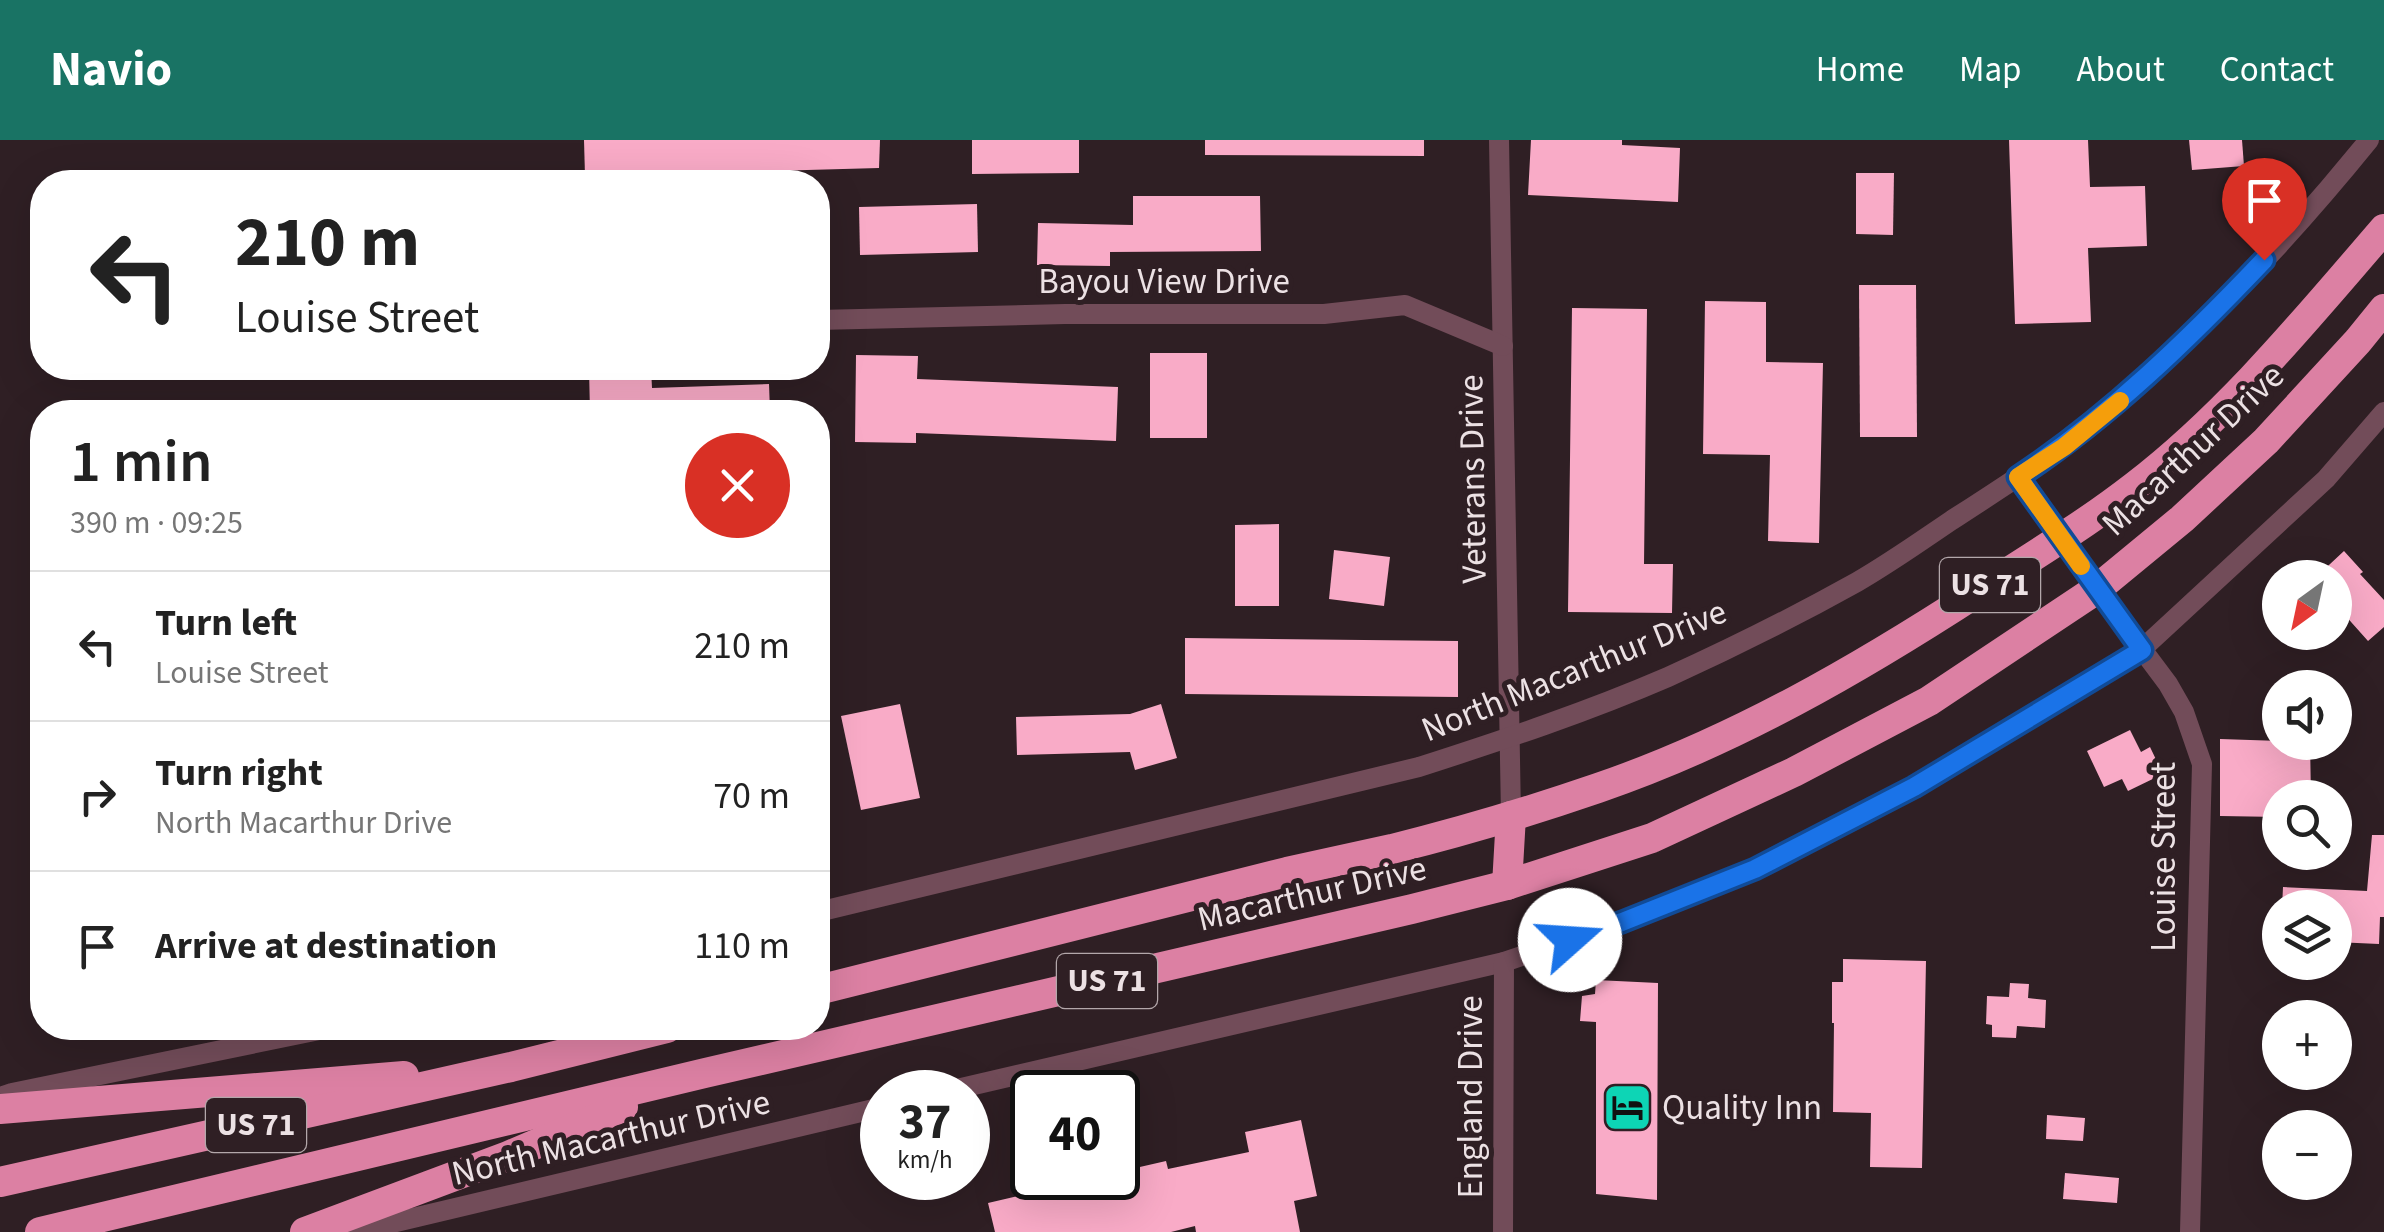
<!DOCTYPE html>
<meta charset="utf-8">
<style>
body{margin:0;font-family:"Source Sans 3",sans-serif;background:#f6f6f6;color:#222;height:100vh;display:flex;flex-direction:column;font-size:38px;white-space:nowrap}
*{box-sizing:border-box;margin:0}
p{font-size:32px;color:#767676}
.icon{flex:none;width:55px;height:55px;fill:none;stroke:currentColor;stroke-width:2;stroke-linecap:round;stroke-linejoin:round}
.map{position:relative;flex:1;overflow:hidden}
.drawer{position:absolute;left:30px;top:260px;width:800px;height:640px;display:flex;flex-direction:column;background:#fff;border-radius:40px;box-shadow:0 10px 40px #0002}
.drawer>*{flex:none}
.hud{position:absolute;left:30px;top:30px;width:800px;height:210px;border-radius:40px;box-shadow:0 10px 40px #0002;background:#fff;color:#222;overflow:hidden}
.needle{width:65px;rotate:213deg}
.tools{position:absolute;left:2262px;top:420px;display:grid;gap:20px}
.tools a{display:grid;place-items:center;width:90px;height:90px;border-radius:50%;background:#fff;box-shadow:0 10px 40px #0002;font-size:50px}
.speed{position:absolute;left:860px;top:930px;display:flex;gap:20px;font-size:50px;font-weight:700;text-align:center}
.speed>*{display:grid;place-content:center;width:130px;height:130px;border-radius:50%;background:#fff;box-shadow:0 10px 40px #0002;line-height:1}
.speed small{font-size:25px;font-weight:400}
.speed .limit{border:5px solid #111;border-radius:15px;background:#fff;color:#111}
.pin{position:absolute;display:grid;place-items:center;width:85px;height:85px;color:#fff;margin:-102px -42px;border-radius:50% 50% 50% 0;rotate:-45deg;box-shadow:0 0 10px #0007}
.pin .icon{rotate:45deg}
.me{position:absolute;width:110px;margin:-55px;rotate:71deg;stroke-linejoin:round;filter:drop-shadow(0 0 8px #0008)}
.turn{display:flex;align-items:center;gap:35px;height:210px;padding:0 40px;font-size:45px}
.turn .icon{width:130px;height:130px;stroke-width:2.5}
.turn b{display:block;font-size:70px;line-height:85px}
.round{display:grid;place-items:center;flex:none;width:105px;height:105px;border-radius:52px;background:#f6f6f6}
.head{display:flex;align-items:center;justify-content:space-between;height:170px;padding:0 40px}
h1{font-size:60px;font-weight:600;line-height:75px}
ul{padding:0;list-style:none}
li{display:flex;align-items:center;gap:30px;height:150px;padding:0 40px;border-top:2px solid #e0e0e0}
li div{flex:1}
li b{display:block;font-size:38px}
li em{font-style:normal}
header{display:flex;align-items:center;gap:60px;box-sizing:border-box;height:140px;padding:0 50px;background:#197364;color:#fff}
header strong{font-size:48px}
nav{display:flex;gap:55px;margin-inline-start:auto;font-size:35px}
.map>svg:first-child{display:block}
.building{fill:#f9abc7}
.lines{fill:none;stroke-linecap:round;stroke-linejoin:round}
.minor{stroke:#724c59;stroke-width:20}
.highway{stroke:#dc80a3;stroke-width:30}
.route-casing{stroke:#114b97;stroke-width:25}
.route{stroke:#1a73e8;stroke-width:18}
.slow{stroke:#f59e0b;stroke-width:18}
.labels{text-anchor:middle;dominant-baseline:central;stroke-width:10;stroke-linejoin:round;paint-order:stroke}
.shield{fill:#2f1f24;stroke:#b3a7aa;stroke-width:2.5}
.shield-label{font-size:32px;font-weight:bold;fill:#ece1e4}
.street-label{font-size:35px;fill:#ece1e4;stroke:#2f1f24}
.poi-label{font-size:35px;fill:#ece1e4;stroke:#2f1f24;text-anchor:start}
</style>
<header>
<strong>Navio</strong>
<nav><a>Home</a><a>Map</a><a>About</a><a>Contact</a></nav>
</header>
<div class="map">
<svg width="2384" height="1092" viewBox="0 0 2384 1092">
<rect width="100%" height="100%" fill="#2f1f24"/>
<!-- building -->
<g class="building">
<polygon points="584,0 880,0 879,28 585,36"/>
<polygon points="972,0 1079,0 1079,33 972,34"/>
<polygon points="1205,0 1424,0 1424,16 1205,15"/>
<polygon points="1531,0 1622,0 1622,5 1680,8 1678,62 1528,55"/>
<polygon points="2009,0 2088,0 2090,47 2145,46 2147,106 2088,108 2091,182 2015,184"/>
<polygon points="2189,0 2242,0 2244,26 2192,30"/>
<polygon points="1856,33 1894,33 1893,95 1856,94"/>
<polygon points="1133,56 1260,56 1261,111 1110,112 1110,126 1037,125 1038,83 1133,85"/>
<polygon points="977,64 978,112 860,115 859,67"/>
<polygon points="1859,145 1916,145 1917,297 1860,297"/>
<polygon points="1705,161 1766,162 1766,222 1823,223 1819,403 1768,401 1770,315 1703,314"/>
<polygon points="1572,168 1647,169 1644,424 1673,424 1672,473 1568,472"/>
<rect x="1150" y="213" width="57" height="85"/>
<polygon points="856,215 918,216 917,239 1118,247 1116,301 916,293 916,303 855,302"/>
<polygon points="589,228 651,228 652,248 769,244 770,272 590,272"/>
<polygon points="1279,384 1279,466 1235,466 1235,385"/>
<polygon points="1334,410 1390,417 1384,466 1329,459"/>
<polygon points="2344,411 2363,432 2360,434 2384,460 2384,487 2368,501 2335,464 2335,438 2315,438"/>
<polygon points="1185,498 1458,501 1458,557 1185,554"/>
<polygon points="900,564 920,658 861,670 841,576"/>
<polygon points="1161,564 1177,618 1135,630 1130,612 1017,615 1016,577 1130,574"/>
<polygon points="2130,590 2141,612 2150,607 2163,634 2128,651 2122,639 2104,647 2087,611"/>
<polygon points="2220,599 2310,602 2311,658 2280,658 2280,677 2220,676"/>
<polygon points="2372,695 2384,695 2384,777 2380,777 2379,804 2335,802 2335,768 2282,768 2283,747 2367,751"/>
<polygon points="1843,819 1926,821 1922,1028 1870,1027 1871,973 1833,972 1834,883 1832,883 1832,842 1843,842"/>
<polygon points="1596,840 1658,843 1657,1060 1596,1054 1596,882 1580,881 1582,856 1595,854"/>
<polygon points="2010,843 2029,844 2028,858 2046,860 2045,888 2017,886 2016,898 1992,897 1992,885 1986,884 1987,856 2009,857"/>
<polygon points="2047,975 2085,978 2083,1001 2046,999"/>
<polygon points="1301,980 1317,1056 1294,1061 1300,1092 1196,1092 1195,1086 1171,1092 995,1092 988,1063 1057,1047 1055,1038 1118,1038 1118,1032 1166,1021 1168,1029 1249,1012 1245,992"/>
<polygon points="2065,1033 2119,1038 2117,1063 2063,1059"/>
</g>
<g class="lines">
<!-- minor -->
<g class="minor">
<polyline points="1499,0 1511,676"/>
<polyline points="818,180 1065,174 1324,174 1405,165 1503,206"/>
<polyline points="2018,337 2063,397 2097,449 2168,544 2184,572 2202,624 2190,1092"/>
<path d="M818,772L1419,627C1503,600 1587,572 1668,537C1732,508 1796,476 1857,442C1890,423 1921,401 1952,380C2014,340 2075,301 2130,252C2217,175 2296,90 2369,0"/>
<polyline points="944,952 1504,822 1622,782 1755,729 1914,647 2141,510 2326,339 2384,272"/>
<polyline points="0,957 12,953 329,888"/>
<polyline points="354,1092 882,967"/>
<polyline points="1503,1092 1504,822"/>
</g>
<!-- highway -->
<g class="highway">
<polyline points="1507,745 1511,676"/>
<path d="M818,850C974,810 1130,770 1287,732C1322,724 1357,717 1392,709C1461,692 1531,671 1598,648C1735,601 1859,529 1979,451C2032,417 2086,384 2135,346C2228,275 2308,177 2384,89"/>
<polyline points="0,969 404,936"/>
<polyline points="0,1042 511,927 667,888"/>
<polyline points="40,1092 705,933 1412,769 1507,745 1652,698 1794,632 1929,561 2097,449 2182,379 2266,301 2358,201 2384,169"/>
<polyline points="305,1092 508,1016 623,967"/>
</g>
</g>
<g class="lines">
<defs>
<path id="route" d="M1570,800L1622,782L1755,729L1914,647L2142,510L2018,337C2110,276 2188,200 2264,120"/>
</defs>
<!-- route casing -->
<use href="#route" class="route-casing"/>
<!-- route -->
<use href="#route" class="route"/>
<!-- slow -->
<polyline class="slow" points="2081,426 2018,337 2064,307 2120,261"/>
</g>
<!-- icons -->
<defs>
<symbol id="hotel-square" viewBox="-11 -11 22 22"><rect x="-9" y="-9" width="18" height="18" rx="4" fill="#0dd5b5" stroke="#2f1f24"/><path d="M-6-4.5h1.5V1H6V5H4.5V3h-9V5H-6ZM-4 0a1.8 1.8 0 1 1 3.6 0ZM.5 0V-2.5h3Q6-2.5 6 0Z" fill="#111"/></symbol>
</defs>
<g fill-rule="evenodd">
<use href="#hotel-square" x="1600" y="940" width="55" height="55"/>
</g>
<g class="labels">
<!-- shield labels -->
<g class="shield">
<rect x="1940" y="418" width="100" height="54" rx="8"/>
<rect x="1057" y="814" width="100" height="54" rx="8"/>
<rect x="206" y="958" width="100" height="54" rx="8"/>
</g>
<g class="shield-label">
<text x="1990" y="445">US 71</text>
<text x="1107" y="841">US 71</text>
<text x="256" y="985">US 71</text>
</g>
<!-- street labels -->
<g class="street-label">
<text x="1164" y="142">Bayou View Drive</text>
<text transform="translate(2193 310) rotate(-43)">Macarthur Drive</text>
<text transform="translate(1473 339) rotate(-91)">Veterans Drive</text>
<text transform="translate(1574 531) rotate(-22)">North Macarthur Drive</text>
<text transform="translate(2164 717) rotate(-90)">Louise Street</text>
<text transform="translate(1312 754) rotate(-13)">Macarthur Drive</text>
<text transform="translate(1471 957) rotate(-90)">England Drive</text>
<text transform="translate(611 998) rotate(-13)">North Macarthur Drive</text>
</g>
<!-- poi labels -->
<g class="poi-label">
<text x="1662" y="968">Quality Inn</text>
</g>
</g>
</svg>
<div class="tools">
<a><svg class="needle" viewBox="-14 -14 28 28"><path d="M0-13l5 13h-10z" fill="#e53935"/><path d="M0 13l5-13h-10z" fill="#767676"/></svg></a>
<a><svg class="icon" aria-label="sound" viewBox="0 0 24 24"><path d="M4 9h4l5-4v14l-5-4H4zM17 9q2 3 0 6"/></svg></a>
<a><svg class="icon" aria-label="search" viewBox="0 0 24 24"><circle cx="10" cy="10" r="6"/><path d="M15 15l6 6"/></svg></a>
<a><svg class="icon" aria-label="layers" viewBox="0 0 24 24"><path d="M12 4l9 5-9 5-9-5zM3 14l9 5 9-5"/></svg></a>
<a>+</a>
<a>−</a>
</div>
<div class="speed"><div>37<small>km/h</small></div><div class="limit">40</div></div>
<div class="pin" style="left:2264px;top:120px;background:#d93025"><svg class="icon" aria-label="arrive" viewBox="0 0 24 24"><path d="M6 21V4h12l-3 4 3 4H6"/></svg></div>
<svg class="me" style="left:1570px;top:800px" viewBox="-20 -20 40 40"><circle r="19" fill="#fff"/><path d="M0-13L10 11 0 6-10 11z" fill="#1a73e8"/></svg>
<div class="hud">
<div class="turn"><svg class="icon" aria-label="left" viewBox="0 0 24 24"><path d="M17 20v-9H6M10 6l-5 5 5 5"/></svg><div><b>210 m</b>Louise Street</div></div>
</div>
<section class="drawer">
<div class="head"><div><h1>1 min</h1><p>390 m · 09:25</p></div><a class="round" style="background:#d93025;color:#fff"><svg class="icon" aria-label="close" viewBox="0 0 24 24"><path d="M6 6l12 12M18 6L6 18"/></svg></a></div>
<ul>
<li><svg class="icon" aria-label="left" viewBox="0 0 24 24"><path d="M17 20v-9H6M10 6l-5 5 5 5"/></svg><div><b>Turn left</b><p>Louise Street</p></div><em>210 m</em></li>
<li><svg class="icon" aria-label="right" viewBox="0 0 24 24"><path d="M7 20v-9h11M14 6l5 5-5 5"/></svg><div><b>Turn right</b><p>North Macarthur Drive</p></div><em>70 m</em></li>
<li><svg class="icon" aria-label="arrive" viewBox="0 0 24 24"><path d="M6 21V4h12l-3 4 3 4H6"/></svg><div><b>Arrive at destination</b></div><em>110 m</em></li>
</ul>
</section>
</div>
